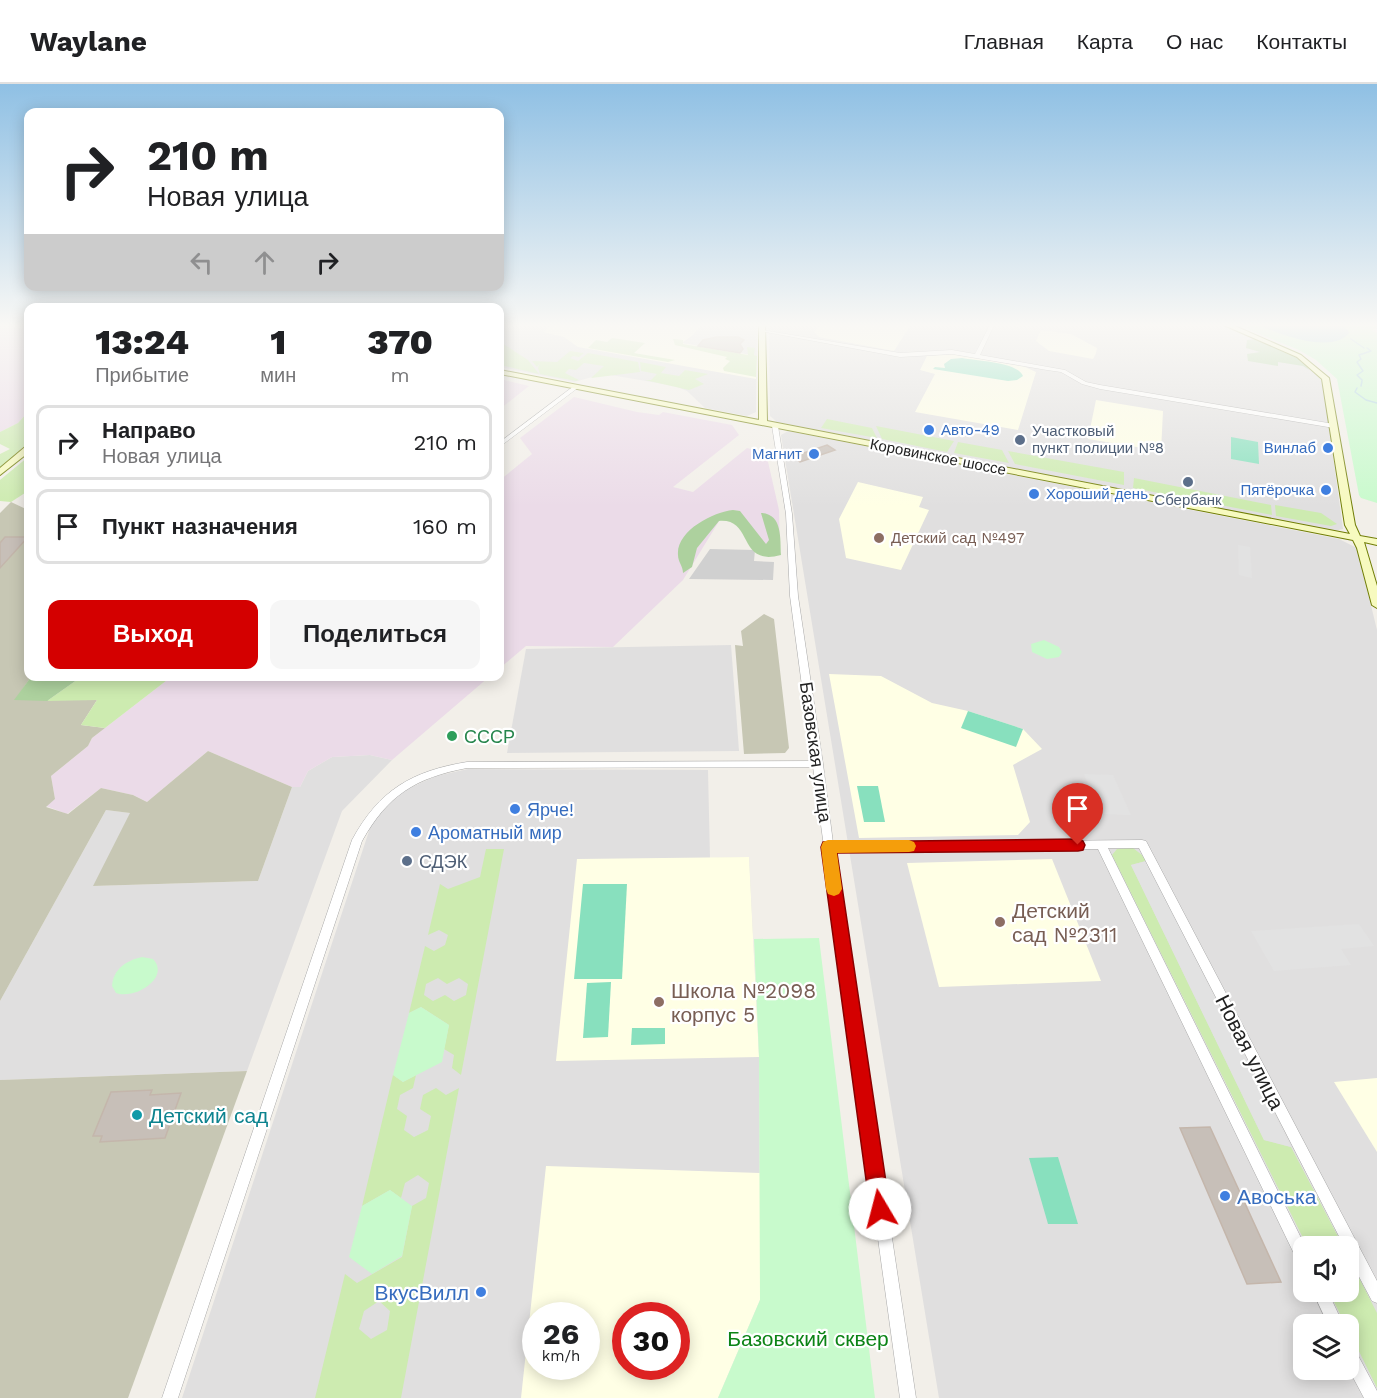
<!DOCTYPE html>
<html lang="ru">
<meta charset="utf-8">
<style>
body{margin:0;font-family:"Work Sans",sans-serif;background:#f6f6f6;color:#202124;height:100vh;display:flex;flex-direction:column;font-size:22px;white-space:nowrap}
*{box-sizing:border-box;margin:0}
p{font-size:20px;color:#757577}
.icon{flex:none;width:33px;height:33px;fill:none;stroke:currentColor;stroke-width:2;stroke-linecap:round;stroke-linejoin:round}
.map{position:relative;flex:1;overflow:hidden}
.details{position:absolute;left:24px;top:219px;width:480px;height:378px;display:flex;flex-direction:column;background:#fff;border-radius:12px;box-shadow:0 3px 15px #0003}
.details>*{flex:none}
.banner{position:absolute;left:24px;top:24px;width:480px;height:183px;border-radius:12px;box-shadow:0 3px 15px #0003;background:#fff;color:#202124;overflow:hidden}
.controls{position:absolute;left:1293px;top:1152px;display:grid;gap:12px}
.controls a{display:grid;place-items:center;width:66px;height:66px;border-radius:12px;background:#fff;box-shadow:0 3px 15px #0003;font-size:30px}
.speed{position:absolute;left:522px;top:1218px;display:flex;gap:12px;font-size:30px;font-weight:700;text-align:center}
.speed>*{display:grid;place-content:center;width:78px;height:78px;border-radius:50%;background:#fff;box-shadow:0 3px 15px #0003;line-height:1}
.speed small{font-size:15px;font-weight:400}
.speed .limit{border:9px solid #d22;background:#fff;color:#111}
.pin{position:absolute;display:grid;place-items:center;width:51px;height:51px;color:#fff;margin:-62px -26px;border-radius:50% 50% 50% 0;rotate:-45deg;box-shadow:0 0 6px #0007}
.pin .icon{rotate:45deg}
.me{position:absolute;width:66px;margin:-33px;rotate:352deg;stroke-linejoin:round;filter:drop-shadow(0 0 4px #0008)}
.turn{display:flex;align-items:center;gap:21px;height:126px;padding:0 24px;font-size:27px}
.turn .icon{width:78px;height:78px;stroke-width:2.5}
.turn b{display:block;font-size:42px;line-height:51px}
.lanes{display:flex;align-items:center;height:57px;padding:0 24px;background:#0003;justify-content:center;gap:30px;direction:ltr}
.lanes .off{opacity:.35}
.eta{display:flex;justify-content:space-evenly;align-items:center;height:102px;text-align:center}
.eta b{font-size:36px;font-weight:800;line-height:42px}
.primary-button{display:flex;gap:12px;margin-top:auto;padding:12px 24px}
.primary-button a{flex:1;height:69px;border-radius:12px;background:#d40000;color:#fff;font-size:24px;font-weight:800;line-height:69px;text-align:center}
.primary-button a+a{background:#f6f6f6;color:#202124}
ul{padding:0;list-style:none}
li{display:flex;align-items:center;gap:18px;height:75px;margin:0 12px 9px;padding:0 12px;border:3px solid #e0e0e0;border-radius:12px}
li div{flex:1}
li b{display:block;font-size:22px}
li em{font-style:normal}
header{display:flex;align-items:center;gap:36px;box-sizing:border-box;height:84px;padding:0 30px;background:#fff;border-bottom:2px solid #e0e0e0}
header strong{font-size:28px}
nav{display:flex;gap:33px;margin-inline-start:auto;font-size:21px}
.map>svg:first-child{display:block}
.residential{fill:#e0dfdf;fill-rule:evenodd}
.industrial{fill:#ebdbe8}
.education{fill:#ffffe5;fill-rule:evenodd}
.religious{fill:#d0d0d0}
.construction{fill:#c7c7b4}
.grass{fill:#cdebb0;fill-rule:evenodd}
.forest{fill:#add19e}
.park{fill:#c8facc}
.pitch{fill:#88e0be}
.parking{fill:#e2e2e2}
.water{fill:#aad3df}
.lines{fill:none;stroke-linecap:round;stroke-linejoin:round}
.stream{stroke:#aad3df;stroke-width:1.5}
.building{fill:#c7bfb8;stroke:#c4b6ab;stroke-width:1.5}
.street-casing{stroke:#a9a9a9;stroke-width:1}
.secondary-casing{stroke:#707d05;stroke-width:2}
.street{fill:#fff;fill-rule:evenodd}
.secondary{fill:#f7fabf;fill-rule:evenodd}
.route{fill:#d40000;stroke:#8a0000;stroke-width:1.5}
.slow{fill:#f59e0b}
.shop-dot{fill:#3f7fe0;stroke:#fff;stroke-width:2}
.service-dot{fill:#5c6f8a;stroke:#fff;stroke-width:2}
.education-dot{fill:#8d6e63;stroke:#fff;stroke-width:2}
.leisure-dot{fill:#2e9e5b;stroke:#fff;stroke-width:2}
.culture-dot{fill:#0f9aa8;stroke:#fff;stroke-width:2}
.labels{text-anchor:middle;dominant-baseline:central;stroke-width:4.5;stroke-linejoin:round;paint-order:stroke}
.far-shop-label{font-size:15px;fill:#366cbe;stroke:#fff;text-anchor:end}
.far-service-label{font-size:15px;fill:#4e5e75;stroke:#fff;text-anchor:start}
.far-street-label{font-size:15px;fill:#222;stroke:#fff}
.far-education-label{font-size:15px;fill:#785e54;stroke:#fff;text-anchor:start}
.leisure-label{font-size:18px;fill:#27864d;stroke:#fff;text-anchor:start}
.street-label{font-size:18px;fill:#222;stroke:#fff}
.shop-label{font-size:18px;fill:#366cbe;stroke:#fff;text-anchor:start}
.service-label{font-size:18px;fill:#4e5e75;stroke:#fff;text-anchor:start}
.near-education-label{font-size:21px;fill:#785e54;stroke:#fff;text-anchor:start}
.near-street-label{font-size:21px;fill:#222;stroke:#fff}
.near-culture-label{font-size:21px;fill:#0d838f;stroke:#fff;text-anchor:start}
.near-shop-label{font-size:21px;fill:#366cbe;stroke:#fff;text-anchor:start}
.near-park-label{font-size:21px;fill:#0c8416;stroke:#fff}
</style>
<header>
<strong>Waylane</strong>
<nav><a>Главная</a><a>Карта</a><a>О нас</a><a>Контакты</a></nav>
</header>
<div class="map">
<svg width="1377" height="1314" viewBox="0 0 1377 1314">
<rect width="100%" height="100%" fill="#f2efe9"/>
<!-- residential -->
<g class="residential">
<polygon points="500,239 757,239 756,328 747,332 705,324 687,307 675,302 611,291 596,292 574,298 500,283"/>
<polygon points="769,239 1217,239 1280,265 1301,276 1315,288 1323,299 1343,445 1334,447 777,338 770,332"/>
<path d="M788,347L1339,455L1357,464L1377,546V1314H939L781,351ZM1304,1162H1348V1208H1304ZM1304,1240H1348V1286H1304Z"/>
<polygon points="731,561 739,667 507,669 526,565"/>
<polygon points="370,671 392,676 342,727 247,987 0,996 0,917 106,726 131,729 94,802 258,797 292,703 300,703 308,687 332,673"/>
<path d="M468,685L708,686L710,774L749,773L759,973L760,1216L718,1314H182L371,741L379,729L403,707L436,692ZM536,1232H586V1282H536ZM626,1232H676V1282H626Z"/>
</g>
<!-- industrial -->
<g class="industrial">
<polygon points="0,239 28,239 28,328 18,339 0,348"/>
<polygon points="500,295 529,302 500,325"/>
<polygon points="574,313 637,328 659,331 663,328 732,341 739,351 673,403 693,408 747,364 766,369 779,426 780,470 771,470 743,433 721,434 683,496 613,563 526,562 500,584 500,396 532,370 520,354"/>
<polygon points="171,593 489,593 392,676 370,671 332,673 308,687 300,703 292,703 208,667 147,718 133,711 101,704 67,730 46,722 55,715 51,692 88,662 92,654"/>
</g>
<!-- education -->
<g class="education">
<polygon points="554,239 702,240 693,251 682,259 757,272 756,295 578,263 564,253 543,248"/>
<polygon points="822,239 912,239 894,267 819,253 814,248"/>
<polygon points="1041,246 1071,250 1097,264 1096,269 1093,275 1049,267 1036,257"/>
<polygon points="952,270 1023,282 1036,288 1018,346 915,328 935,290 920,286 927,272"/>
<polygon points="1096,316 1163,327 1161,367 1088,355"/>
<polygon points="858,398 923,413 919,423 929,426 901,486 846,474 839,435"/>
<polygon points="829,590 881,592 932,619 968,627 1023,645 1042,665 1013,681 1030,738 1018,751 859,754"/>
<polygon points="749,773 759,973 556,977 577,775"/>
<polygon points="1052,775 1101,897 939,903 907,779"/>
<polygon points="1377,994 1377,1068 1334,998"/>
<path d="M546,1082L760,1089V1216L718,1314H521ZM536,1232H586V1282H536ZM626,1232H676V1282H626Z"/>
</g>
<!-- religious -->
<polygon class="religious" points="710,465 755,466 754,477 774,478 773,496 689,495"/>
<!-- construction -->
<g class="construction">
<polygon points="11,418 28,426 28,592 31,593 15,616 97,616 81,641 105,644 92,654 88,662 51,692 55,715 46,723 68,730 101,704 133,711 147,718 208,667 292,703 258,797 93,802 130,729 106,726 0,917 0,429"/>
<polygon points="764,530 774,535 789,664 785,669 744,670 735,561 743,562 741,547"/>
<polygon points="247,987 128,1314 0,1314 0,996"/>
</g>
<!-- grass -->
<g class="grass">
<polygon points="612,254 645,259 634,269 675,276 668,278 588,264 596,256 607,258"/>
<polygon points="673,255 683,256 683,260 748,271 747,263 755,264 754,271 757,272 756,293 724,287 723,284 730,277 725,275 727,273 675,261"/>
<polygon points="502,259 528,276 539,290 500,281 500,260"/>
<polygon points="570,267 584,269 579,273 573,272 570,274 578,277 588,269 638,278 640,288 591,294 604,282 584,279 576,286 569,285 565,289 579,296 576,297 540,290 538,284 540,279 537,283 532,277 557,278"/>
<polygon points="640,278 666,283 661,289 679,292 685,286 708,290 695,295 704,300 689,306 645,296 651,296 657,290 641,287"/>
<polygon points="28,328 28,359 0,383 0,370 10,365 0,360 0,348 18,339"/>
<polygon points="827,335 872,344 877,354 821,344"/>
<polygon points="876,342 954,357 947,368 882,355"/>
<polygon points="958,358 1002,366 1009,379 954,369"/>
<polygon points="1008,367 1124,388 1124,401 1015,380"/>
<polygon points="28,373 28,407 11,418 0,417 0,396"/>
<polygon points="1134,394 1271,421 1272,431 1133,404"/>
<polygon points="1275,421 1321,429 1337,440 1331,442 1276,432"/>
<polygon points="81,593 171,593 105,644 81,641 97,616 47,617"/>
<polygon points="1133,764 1142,771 1146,777 1131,781 1264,1056 1291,1063 1343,1162 1307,1162 1112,771 1117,765"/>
<path d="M486,765H504L461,991L452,984L454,971L444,965L449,941L421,923L409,929L425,862L434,867L445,861L448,851L439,846L428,851L440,800L448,805L480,793ZM438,894L447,900L459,894L468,900L466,911L454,917L445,911L433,917L424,911L426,900Z"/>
<path d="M393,991L403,998L416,991L413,1004L400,1011L397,1025L407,1032L404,1046L414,1053L428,1046L431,1032L420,1025L423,1011L436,1004L446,1011L459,1004L401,1314H315L345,1190L357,1199L402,1173L412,1122L426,1114L429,1099L418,1091L405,1099L401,1114L390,1106L362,1122ZM379,1217L390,1227L387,1246L371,1255L359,1245L364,1227Z"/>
<polygon points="1349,1174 1377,1229 1377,1304 1349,1247 1348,1240 1345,1240 1329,1208 1348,1208"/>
</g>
<!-- forest -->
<g class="forest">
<polygon points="1256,255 1301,276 1309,286 1303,282 1278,278 1278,282 1248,277 1247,270 1260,268 1246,264 1247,256"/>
<path d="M733,426L740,427L766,460L769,456L761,429C783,430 780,455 781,471C737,483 754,434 719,437L697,464L692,483L683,489C683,482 678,478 678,471C676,447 713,428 733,426Z"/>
<polygon points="31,593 31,592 81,593 47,617 14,616"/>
</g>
<!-- park -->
<g class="park">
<polygon points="1233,239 1377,239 1377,244 1371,246 1377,249 1377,419 1361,414 1359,411 1337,295 1316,276 1299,266"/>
<polygon points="1044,556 1059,563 1062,568 1059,573 1047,575 1032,568 1031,560"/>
<polygon points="819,854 875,1314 718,1314 760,1216 759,973 754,855"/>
<path d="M142,873L153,875C171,894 134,916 116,909L112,902C113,885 127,876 142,873Z"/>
<polygon points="421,923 449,941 442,978 403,998 393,991 409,929"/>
<polygon points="390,1106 412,1122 402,1172 372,1190 349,1173 362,1122"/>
</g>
<!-- pitch -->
<g class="pitch">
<path d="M962,274C977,277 1018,278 1023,292L1017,296L1008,297L933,285L935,283L945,284L944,280L951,275Z"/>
<polygon points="1231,353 1258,358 1259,380 1231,375"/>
<polygon points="968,627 1023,645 1016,663 961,644"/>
<polygon points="857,702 878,702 885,738 864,738"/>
<polygon points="583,800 627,800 622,895 574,895"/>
<polygon points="611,898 608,953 583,954 587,899"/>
<polygon points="632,944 665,944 665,960 631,961"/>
<polygon points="1058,1073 1078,1140 1048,1140 1029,1074"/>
</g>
<!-- parking -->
<g class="parking">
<polygon points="1238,461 1250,463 1252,494 1239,491"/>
<polygon points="1084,690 1113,691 1131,731 1100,730"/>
<polygon points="1146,777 1291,1063 1264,1056 1131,781"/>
<polygon points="1359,840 1374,862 1341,865 1351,881 1274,887 1251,847"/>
</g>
<!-- water -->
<path class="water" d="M1255,239H1336L1347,245L1349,249C1332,271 1275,249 1255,239Z"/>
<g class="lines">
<!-- stream -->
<g class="stream">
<polyline points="1351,255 1364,264"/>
<polyline points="1362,296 1357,291 1363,287 1357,278 1361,275 1359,271 1371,267 1367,264"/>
<polyline points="1361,302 1362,297"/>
<polyline points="1357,304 1355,308 1366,316 1377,319"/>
</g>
</g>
<!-- building -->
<g class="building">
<polygon points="717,253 738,253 744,256 740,260 743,265 740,269 698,262 703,256"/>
<polygon points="827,361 835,366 800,378 792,373"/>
<polygon points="5,453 28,453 0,484 0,459"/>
<polygon points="152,1006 150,1011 181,1009 165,1054 100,1058 102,1052 93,1052 111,1008"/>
<polygon points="1210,1043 1281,1198 1247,1200 1180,1044"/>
</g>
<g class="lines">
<defs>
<g id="street">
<polygon points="991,239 995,239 980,271 1065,286 1086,298 1100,301 1334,340 1337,342 1334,344 1100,305 1082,300 1061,288 1047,286 952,270 900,273 760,247 762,246 900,269 952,266 975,270"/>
<polygon points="574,302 579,303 502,361 500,362 500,358"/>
<path d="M775,340L778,342L792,430L798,512L823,680L833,759L1142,756L1146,757L1377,1197V1219L1372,1217L1348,1172V1162H1344L1139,764H1108L1305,1162H1304V1182L1299,1180L1098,765L834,767L916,1314H900L813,683L467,684C415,694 388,711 362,757L178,1314H162L352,756C379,706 412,687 467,678L812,677L790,512L786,430L772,342Z"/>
<polygon points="1313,1208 1328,1208 1343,1240 1328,1240"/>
<polygon points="1348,1260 1353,1262 1377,1307 1377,1314 1364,1314 1348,1284"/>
</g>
<g id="secondary">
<polygon points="759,239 765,239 767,337 1350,450 1345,441 1322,295 1297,273 1219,239 1228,239 1301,271 1329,294 1355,441 1360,452 1377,455 1377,461 1364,458 1377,502 1377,524 1372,521 1357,464 1353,456 500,290 500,286 759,336"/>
<polygon points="25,363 28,363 28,369 0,391 0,384"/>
</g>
</defs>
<!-- street casing -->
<use href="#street" class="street-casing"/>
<!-- secondary casing -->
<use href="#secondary" class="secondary-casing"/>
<!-- street -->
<use href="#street" class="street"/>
<!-- secondary -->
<use href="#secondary" class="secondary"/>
</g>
<!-- sky -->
<linearGradient id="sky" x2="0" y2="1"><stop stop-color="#8fc0e4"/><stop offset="0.57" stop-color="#f9f8f5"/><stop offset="1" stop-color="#f9f8f5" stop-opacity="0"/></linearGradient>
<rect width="1377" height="423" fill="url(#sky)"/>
<!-- route -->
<polygon class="route" points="1078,755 1083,757 1085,761 1083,766 1078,767 837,769 890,1125 887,1132 880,1135 873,1132 870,1125 821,763 823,758"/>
<!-- slow -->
<polygon class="slow" points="828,756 909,756 914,758 916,762 914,767 909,768 837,769 842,805 839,810 834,812 828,810 826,805 821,763 823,758"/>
<!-- markers -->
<g class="shop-dot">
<circle cx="929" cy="346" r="6"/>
<circle cx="1328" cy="364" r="6"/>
<circle cx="814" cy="370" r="6"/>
<circle cx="1326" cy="406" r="6"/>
<circle cx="1034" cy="410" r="6"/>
<circle cx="515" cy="725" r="6"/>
<circle cx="416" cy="748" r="6"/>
<circle cx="1225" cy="1112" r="6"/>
<circle cx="481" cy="1208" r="6"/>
</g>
<g class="service-dot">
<circle cx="1020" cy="356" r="6"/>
<circle cx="1188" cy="398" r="6"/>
<circle cx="407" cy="777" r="6"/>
</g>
<g class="education-dot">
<circle cx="879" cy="454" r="6"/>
<circle cx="1000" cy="838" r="6"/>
<circle cx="659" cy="918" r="6"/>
</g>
<circle class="leisure-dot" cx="452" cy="652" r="6"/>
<circle class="culture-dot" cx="137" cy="1031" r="6"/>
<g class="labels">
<!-- far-shop labels -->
<g class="far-shop-label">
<text x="941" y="346" text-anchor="start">Авто-49</text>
<text x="1316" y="364">Винлаб</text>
<text x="802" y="370">Магнит</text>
<text x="1314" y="406">Пятёрочка</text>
<text x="1046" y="410" text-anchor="start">Хороший день</text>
</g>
<!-- far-service labels -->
<g class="far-service-label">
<text x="1032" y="347">Участковый<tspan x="1032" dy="17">пункт полиции №8</tspan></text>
<text x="1188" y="416" text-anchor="middle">Сбербанк</text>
</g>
<!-- far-street labels -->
<g class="far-street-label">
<text transform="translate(938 373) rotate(11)">Коровинское шоссе</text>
</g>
<!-- far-education labels -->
<g class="far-education-label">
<text x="891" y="454">Детский сад №497</text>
</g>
<!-- leisure labels -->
<g class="leisure-label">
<text x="464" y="652">СССР</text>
</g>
<!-- street labels -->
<g class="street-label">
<text transform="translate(816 668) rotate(82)">Базовская улица</text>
</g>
<!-- shop labels -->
<g class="shop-label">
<text x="527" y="725">Ярче!</text>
<text x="428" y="748">Ароматный мир</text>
</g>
<!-- service labels -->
<g class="service-label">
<text x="419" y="777">СДЭК</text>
</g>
<!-- near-education labels -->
<g class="near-education-label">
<text x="1012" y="826">Детский<tspan x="1012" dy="24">сад №2311</tspan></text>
<text x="671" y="906">Школа №2098<tspan x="671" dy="24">корпус 5</tspan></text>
</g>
<!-- near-street labels -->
<g class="near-street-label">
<text transform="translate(1250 968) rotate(63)">Новая улица</text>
</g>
<!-- near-culture labels -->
<g class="near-culture-label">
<text x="149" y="1031">Детский сад</text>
</g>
<!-- near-shop labels -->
<g class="near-shop-label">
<text x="1237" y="1112">Авоська</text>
<text x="469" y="1208" text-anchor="end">ВкусВилл</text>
</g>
<!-- near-park labels -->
<g class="near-park-label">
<text x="808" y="1254">Базовский сквер</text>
</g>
</g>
</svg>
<div class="controls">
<a><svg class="icon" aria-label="sound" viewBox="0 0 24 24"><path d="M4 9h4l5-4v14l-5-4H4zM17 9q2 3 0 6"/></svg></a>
<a><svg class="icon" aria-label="layers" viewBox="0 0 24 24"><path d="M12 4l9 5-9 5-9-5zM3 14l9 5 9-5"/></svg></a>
</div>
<div class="speed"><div>26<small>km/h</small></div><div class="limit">30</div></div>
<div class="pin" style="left:1078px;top:761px;background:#d93025"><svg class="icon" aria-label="arrive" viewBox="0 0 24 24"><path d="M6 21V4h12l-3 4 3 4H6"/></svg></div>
<svg class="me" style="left:880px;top:1125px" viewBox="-20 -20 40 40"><circle r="19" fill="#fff"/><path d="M0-13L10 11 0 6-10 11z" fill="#d40000"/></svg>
<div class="banner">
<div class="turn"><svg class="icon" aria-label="right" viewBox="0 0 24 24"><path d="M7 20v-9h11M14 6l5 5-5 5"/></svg><div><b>210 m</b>Новая улица</div></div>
<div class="lanes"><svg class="icon off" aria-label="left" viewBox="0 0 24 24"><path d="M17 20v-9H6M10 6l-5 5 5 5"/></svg><svg class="icon off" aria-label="ahead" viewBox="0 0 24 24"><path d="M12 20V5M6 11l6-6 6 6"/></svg><svg class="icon" aria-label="right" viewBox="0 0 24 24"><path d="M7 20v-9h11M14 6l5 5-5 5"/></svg></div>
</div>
<section class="details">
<div class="eta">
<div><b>13:24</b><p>Прибытие</p></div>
<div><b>1</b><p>мин</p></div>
<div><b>370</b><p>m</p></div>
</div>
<ul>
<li><svg class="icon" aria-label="right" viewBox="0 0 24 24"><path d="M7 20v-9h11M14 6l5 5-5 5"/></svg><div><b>Направо</b><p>Новая улица</p></div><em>210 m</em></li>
<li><svg class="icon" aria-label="arrive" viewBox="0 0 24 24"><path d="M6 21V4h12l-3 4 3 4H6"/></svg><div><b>Пункт назначения</b></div><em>160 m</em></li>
</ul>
<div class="primary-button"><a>Выход</a><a>Поделиться</a></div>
</section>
</div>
